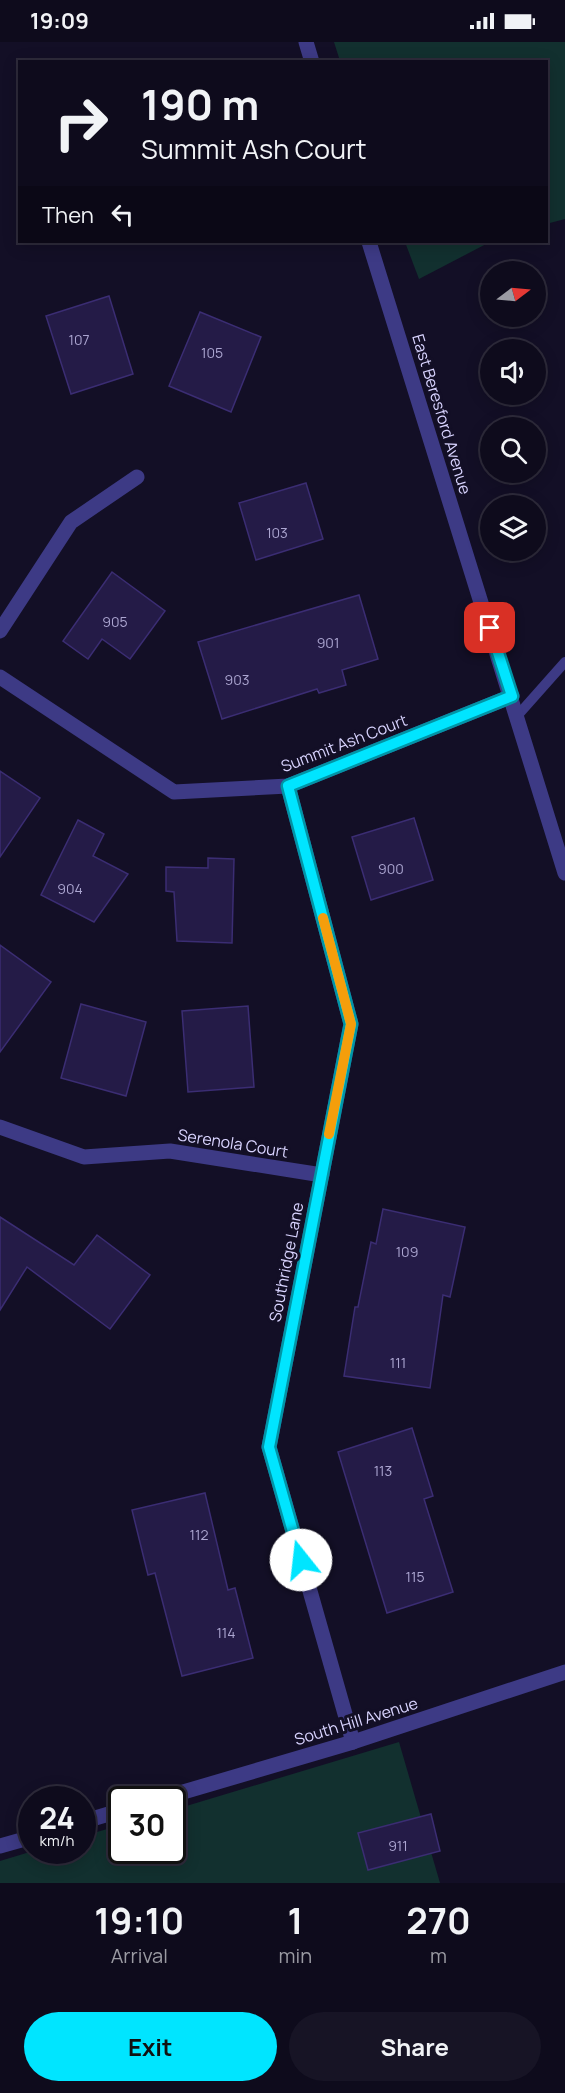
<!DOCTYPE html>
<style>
body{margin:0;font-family:Manrope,sans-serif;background:#171425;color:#f1f3f6;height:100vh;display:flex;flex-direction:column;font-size:22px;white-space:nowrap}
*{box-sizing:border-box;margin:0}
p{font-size:20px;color:#9b9ba3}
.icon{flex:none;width:33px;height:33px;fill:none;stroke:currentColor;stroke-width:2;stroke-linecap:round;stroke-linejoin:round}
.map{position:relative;height:1841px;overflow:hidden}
.drawer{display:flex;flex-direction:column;background:#0e0b1c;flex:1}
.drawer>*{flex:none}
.guide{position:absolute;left:18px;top:18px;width:530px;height:183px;border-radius:0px;box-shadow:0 3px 15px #0003,0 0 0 2px #2e2b3b;background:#0e0b1c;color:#f1f3f6;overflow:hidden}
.needle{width:39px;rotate:74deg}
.fabs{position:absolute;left:480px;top:219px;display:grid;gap:12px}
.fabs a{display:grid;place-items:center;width:66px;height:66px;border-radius:50%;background:#0e0b1c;box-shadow:0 3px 15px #0003,0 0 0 2px #2e2b3b;font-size:30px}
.speed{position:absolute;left:18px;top:1744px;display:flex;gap:12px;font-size:30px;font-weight:700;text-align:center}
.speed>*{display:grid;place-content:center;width:78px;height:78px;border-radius:50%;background:#0e0b1c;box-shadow:0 3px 15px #0003,0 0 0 2px #2e2b3b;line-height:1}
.speed small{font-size:15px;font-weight:400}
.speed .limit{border:3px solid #111;border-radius:9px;background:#fff;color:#111}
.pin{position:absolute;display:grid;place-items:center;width:51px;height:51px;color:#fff;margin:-26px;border-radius:12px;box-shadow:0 3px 9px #0006}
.me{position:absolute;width:66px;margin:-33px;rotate:344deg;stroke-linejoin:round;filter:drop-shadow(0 0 4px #0008)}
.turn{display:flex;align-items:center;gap:21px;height:126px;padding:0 24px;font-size:27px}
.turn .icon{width:78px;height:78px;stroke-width:2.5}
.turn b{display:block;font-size:42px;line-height:51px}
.then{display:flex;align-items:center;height:57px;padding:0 24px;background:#0003;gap:12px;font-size:22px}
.eta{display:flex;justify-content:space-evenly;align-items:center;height:102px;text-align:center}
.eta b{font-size:36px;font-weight:700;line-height:42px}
.cta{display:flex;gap:12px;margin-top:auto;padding:12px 24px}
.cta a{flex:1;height:69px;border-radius:36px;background:#00e5ff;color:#111;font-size:24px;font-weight:700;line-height:69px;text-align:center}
.cta a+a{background:#171425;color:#f1f3f6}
.status{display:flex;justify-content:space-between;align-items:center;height:42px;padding:0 30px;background:#0e0b1c;direction:ltr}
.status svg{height:16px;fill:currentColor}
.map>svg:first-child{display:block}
.green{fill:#12302f}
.building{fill:#241b47;stroke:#3b2d73;stroke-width:1.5}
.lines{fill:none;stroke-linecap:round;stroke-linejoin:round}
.service{stroke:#3d3a85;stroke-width:10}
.minor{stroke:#3d3a85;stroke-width:15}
.tertiary{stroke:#3d3a85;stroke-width:15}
.route-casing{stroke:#0095a6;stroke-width:15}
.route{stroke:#00e5ff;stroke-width:10}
.slow{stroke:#f59e0b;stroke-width:10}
.labels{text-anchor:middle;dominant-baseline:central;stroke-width:6;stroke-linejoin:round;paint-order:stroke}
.number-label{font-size:14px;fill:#aca6d1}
.street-label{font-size:16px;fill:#d9d4ff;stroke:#130f26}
</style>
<div class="status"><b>19:09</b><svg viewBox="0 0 49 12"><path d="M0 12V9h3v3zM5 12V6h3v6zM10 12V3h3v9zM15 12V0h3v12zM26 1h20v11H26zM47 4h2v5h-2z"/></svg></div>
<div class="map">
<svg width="565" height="1841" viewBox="0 0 565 1841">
<rect width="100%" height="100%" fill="#130f26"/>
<!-- green -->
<g class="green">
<polygon points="334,0 565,0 565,177 546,182 546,20 340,19"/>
<polygon points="405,200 490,200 419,237"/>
<polygon points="399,1700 440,1841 0,1841 0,1819 33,1809 82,1809 83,1794 121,1783 122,1809 172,1809 173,1768"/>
</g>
<!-- building -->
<g class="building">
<polygon points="109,254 133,332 71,352 46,274"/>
<polygon points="200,270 261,295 231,370 169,344"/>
<polygon points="306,441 323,497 256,518 239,461"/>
<polygon points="112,530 165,569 130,617 102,597 88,617 63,599"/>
<polygon points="359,553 378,617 342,628 346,643 319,651 317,647 222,677 198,600"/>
<polygon points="0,729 40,756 0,815"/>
<polygon points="414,776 433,838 371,858 352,795"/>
<polygon points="78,778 104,792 93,814 128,832 94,880 41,853"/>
<polygon points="208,816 234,817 232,901 177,899 174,850 166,849 166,825 208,826"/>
<polygon points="0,903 51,940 0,1010"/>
<polygon points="81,962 146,980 126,1054 61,1036"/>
<polygon points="248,964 254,1045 188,1050 182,969"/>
<polygon points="383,1167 465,1185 450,1255 443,1253 430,1346 344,1334 355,1265 358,1265 371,1200 376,1202"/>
<polygon points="0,1175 74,1223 97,1193 150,1233 110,1287 27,1225 0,1268"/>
<polygon points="412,1386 433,1454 424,1457 453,1550 387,1571 338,1410"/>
<polygon points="205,1451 228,1548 235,1546 253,1616 182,1634 155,1531 148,1533 132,1468"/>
<polygon points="431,1772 440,1809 368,1828 358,1791"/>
</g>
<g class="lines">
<!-- service -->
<polyline class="service" points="518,673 565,620"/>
<!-- minor -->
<g class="minor">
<polyline points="0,589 71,480 137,435"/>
<polyline points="0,635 174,750 288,744 512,654"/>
<polyline points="288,744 351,982 269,1405 353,1700"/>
<polyline points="0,1085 84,1115 170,1109 322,1133"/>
<polyline points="156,1758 353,1700 565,1630"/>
<polyline points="82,1780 122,1768"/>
<polyline points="0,1804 32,1795"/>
</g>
<!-- tertiary -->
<g class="tertiary">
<polyline points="306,0 312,20"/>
<polyline points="369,200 565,831"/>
</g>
</g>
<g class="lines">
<defs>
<polyline id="route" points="301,1518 269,1405 351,982 288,744 512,654 490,586"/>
</defs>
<!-- route casing -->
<use href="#route" class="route-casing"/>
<!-- route -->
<use href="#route" class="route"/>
<!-- slow -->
<polyline class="slow" points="323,876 351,982 329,1092"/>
</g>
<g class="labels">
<!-- number labels -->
<g class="number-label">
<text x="79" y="297">107</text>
<text x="212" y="310">105</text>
<text x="277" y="490">103</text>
<text x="115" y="579">905</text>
<text x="328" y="600">901</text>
<text x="237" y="637">903</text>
<text x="391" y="826">900</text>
<text x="70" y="846">904</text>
<text x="407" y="1209">109</text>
<text x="398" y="1320">111</text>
<text x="383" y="1428">113</text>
<text x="199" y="1492">112</text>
<text x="415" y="1534">115</text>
<text x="226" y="1590">114</text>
<text x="398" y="1803">911</text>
</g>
<!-- street labels -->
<g class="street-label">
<text transform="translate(442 372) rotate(73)">East Beresford Avenue</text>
<text transform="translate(344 701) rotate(-21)">Summit Ash Court</text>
<text transform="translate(233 1101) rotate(9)">Serenola Court</text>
<text transform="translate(286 1220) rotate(-79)">Southridge Lane</text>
<text transform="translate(356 1679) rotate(-17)">South Hill Avenue</text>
</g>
</g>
</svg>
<div class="fabs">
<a><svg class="needle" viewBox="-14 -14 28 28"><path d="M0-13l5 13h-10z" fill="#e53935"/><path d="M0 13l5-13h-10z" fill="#9b9ba3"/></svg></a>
<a><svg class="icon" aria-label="sound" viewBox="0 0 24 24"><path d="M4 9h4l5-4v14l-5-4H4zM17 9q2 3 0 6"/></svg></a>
<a><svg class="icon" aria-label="search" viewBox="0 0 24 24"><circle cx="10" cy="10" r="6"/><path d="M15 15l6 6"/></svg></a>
<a><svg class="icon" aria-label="layers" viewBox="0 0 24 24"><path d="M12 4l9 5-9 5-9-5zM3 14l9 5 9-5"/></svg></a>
</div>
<div class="speed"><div>24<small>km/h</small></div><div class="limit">30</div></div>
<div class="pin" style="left:490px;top:586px;background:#d93025"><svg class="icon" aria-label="arrive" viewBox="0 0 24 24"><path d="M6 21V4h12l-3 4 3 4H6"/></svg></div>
<svg class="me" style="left:301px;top:1518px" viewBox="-20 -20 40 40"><circle r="19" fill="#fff"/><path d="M0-13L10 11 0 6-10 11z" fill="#00e5ff"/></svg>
<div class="guide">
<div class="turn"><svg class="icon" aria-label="right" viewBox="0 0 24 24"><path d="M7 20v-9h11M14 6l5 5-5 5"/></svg><div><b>190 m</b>Summit Ash Court</div></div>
<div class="then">Then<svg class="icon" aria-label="left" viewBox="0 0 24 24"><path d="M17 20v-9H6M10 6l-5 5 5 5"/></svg></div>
</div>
</div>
<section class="drawer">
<div class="eta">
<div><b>19:10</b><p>Arrival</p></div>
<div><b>1</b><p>min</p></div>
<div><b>270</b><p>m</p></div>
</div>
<div class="cta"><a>Exit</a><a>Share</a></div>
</section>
